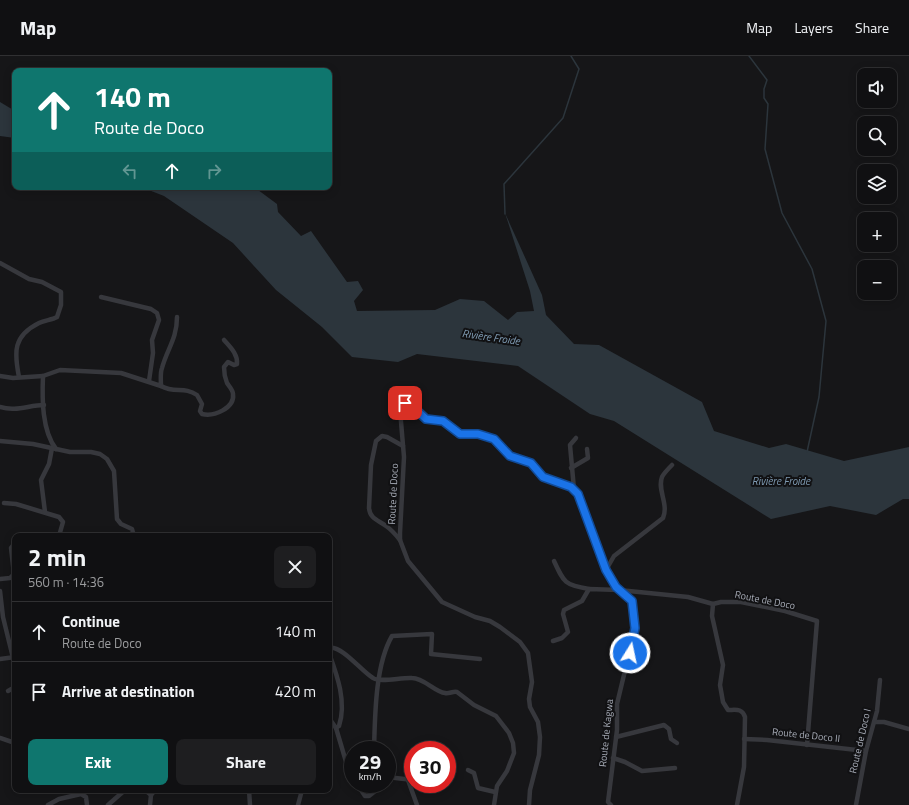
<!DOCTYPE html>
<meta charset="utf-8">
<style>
body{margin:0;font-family:"Titillium Web",sans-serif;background:#1e1e20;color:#f1f3f6;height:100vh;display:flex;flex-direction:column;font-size:15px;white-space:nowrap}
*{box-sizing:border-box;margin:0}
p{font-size:13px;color:#9c9d9f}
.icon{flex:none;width:22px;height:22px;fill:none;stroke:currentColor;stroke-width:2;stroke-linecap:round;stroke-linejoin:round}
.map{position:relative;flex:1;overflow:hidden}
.sheet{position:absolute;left:12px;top:477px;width:320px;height:260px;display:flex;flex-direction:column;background:#101012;border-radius:8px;box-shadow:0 2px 10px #0003,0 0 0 1px #303032}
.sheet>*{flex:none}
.guide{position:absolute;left:12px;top:12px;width:320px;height:122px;border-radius:8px;box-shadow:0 2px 10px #0003,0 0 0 1px #303032;background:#0f766e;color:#fff;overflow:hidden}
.tools{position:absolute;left:857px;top:12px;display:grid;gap:8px}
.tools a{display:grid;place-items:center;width:40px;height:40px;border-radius:8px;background:#101012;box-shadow:0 2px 10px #0003,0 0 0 1px #303032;font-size:20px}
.speed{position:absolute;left:344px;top:685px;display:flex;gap:8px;font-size:20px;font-weight:700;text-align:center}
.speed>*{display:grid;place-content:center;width:52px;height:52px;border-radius:50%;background:#101012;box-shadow:0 2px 10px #0003,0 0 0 1px #303032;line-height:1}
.speed small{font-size:10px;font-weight:400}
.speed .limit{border:6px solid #d22;background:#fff;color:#111}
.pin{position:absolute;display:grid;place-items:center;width:34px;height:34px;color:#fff;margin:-17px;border-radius:8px;box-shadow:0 2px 6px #0006}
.me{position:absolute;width:44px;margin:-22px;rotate:10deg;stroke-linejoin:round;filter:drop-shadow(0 0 3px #0008)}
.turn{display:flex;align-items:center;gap:14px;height:84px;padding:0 16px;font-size:18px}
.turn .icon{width:52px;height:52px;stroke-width:2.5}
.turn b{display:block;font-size:28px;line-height:34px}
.lanes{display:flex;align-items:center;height:38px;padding:0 16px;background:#0003;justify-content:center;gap:20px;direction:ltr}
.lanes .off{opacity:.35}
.round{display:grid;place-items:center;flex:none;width:42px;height:42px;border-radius:8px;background:#1e1e20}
.summary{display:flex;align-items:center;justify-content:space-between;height:68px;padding:0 16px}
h1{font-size:24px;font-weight:700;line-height:30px}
.cta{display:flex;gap:8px;margin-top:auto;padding:8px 16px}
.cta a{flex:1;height:46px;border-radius:8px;background:#0f766e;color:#fff;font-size:16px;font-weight:700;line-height:46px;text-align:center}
.cta a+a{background:#1e1e20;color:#f1f3f6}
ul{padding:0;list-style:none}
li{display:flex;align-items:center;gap:12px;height:60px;padding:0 16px;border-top:1px solid #303032}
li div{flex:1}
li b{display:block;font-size:15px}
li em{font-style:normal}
header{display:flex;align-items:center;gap:24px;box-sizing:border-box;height:56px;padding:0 20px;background:#101012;border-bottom:1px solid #303032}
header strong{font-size:19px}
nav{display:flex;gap:22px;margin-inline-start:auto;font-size:14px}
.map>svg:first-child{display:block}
.water{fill:#2c353c}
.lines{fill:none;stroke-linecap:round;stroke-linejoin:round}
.stream{stroke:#2c353c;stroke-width:1.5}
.minor{stroke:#37383d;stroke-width:4.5}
.route-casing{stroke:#114b97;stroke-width:10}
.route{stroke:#1a73e8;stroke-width:7}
.labels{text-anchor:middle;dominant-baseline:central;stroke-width:4;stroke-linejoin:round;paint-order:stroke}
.street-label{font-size:10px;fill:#a8adb8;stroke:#111113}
.water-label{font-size:11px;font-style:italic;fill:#7f9bb3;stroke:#111113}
</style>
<header>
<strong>Map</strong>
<nav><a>Map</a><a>Layers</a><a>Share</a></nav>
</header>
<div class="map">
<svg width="909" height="749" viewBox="0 0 909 749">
<rect width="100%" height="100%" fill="#161618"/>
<!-- water -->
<g class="water">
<polygon points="0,46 15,55 15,82 0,80"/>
<polygon points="141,131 254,131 277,148 278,156 301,180 311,175 347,226 358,225 363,234 354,245 357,255 435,254 460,243 484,245 508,264 517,256 534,255 530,235 505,157 542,239 546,259 574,288 599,289 702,346 714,375 769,392 786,388 844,405 909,391 909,443 903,443 876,459 830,450 771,463 614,365 590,358 518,310 417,298 398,306 352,301 322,271 276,234 233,187 164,140"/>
</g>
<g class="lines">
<!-- stream -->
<g class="stream">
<polyline points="749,0 767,24 764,33 764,42 768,48 765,93 782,157 812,213 826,265 819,341 807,396"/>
<polyline points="505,158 504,128 563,62 579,13 571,0"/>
</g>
<!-- minor -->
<g class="minor">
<path d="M0,207L29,223L42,226L61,236V249L57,261C52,264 45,264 39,267C13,280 14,296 19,321"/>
<polyline points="101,241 151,253 157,257 159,264 152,284 153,297 149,325"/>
<path d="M0,320L13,322L43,320L60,314L121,317L161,330C161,325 160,317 162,312C167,293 177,283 177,261"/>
<path d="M43,320C42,343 42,375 56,393"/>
<path d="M161,330C175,338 184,330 197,339L202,348L200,355L202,358C214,361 235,352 233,338C233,334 229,330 227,327C225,322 224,316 224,311L228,306L234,309L237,308C238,298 230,291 224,284"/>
<path d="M0,351C16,356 29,349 44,349"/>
<polyline points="0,385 33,388 70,396 91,396 100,398 107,403 114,415 117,463 121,468 132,473 134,480"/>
<polyline points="571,412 588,402 587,393"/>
<polyline points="574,433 570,389 576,382"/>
<polyline points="4,447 16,448 59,461 63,466 59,480"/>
<polyline points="45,456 41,424 49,408 52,392"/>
<path d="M400,484C396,479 392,474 386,470C378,464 370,463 369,452L371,409L376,385L382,380L387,381L403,390"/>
<path d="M554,505C564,527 565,529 589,533"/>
<polyline points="0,523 10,522 14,518 11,492 15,487"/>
<polyline points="0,535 3,561 15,610"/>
<path d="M713,548L712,560L723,609L720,629L723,646L728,654C736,654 742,652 745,661L744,711L737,749"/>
<polyline points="553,585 562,582 568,576 563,558 564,554 582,545 589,533 619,534 688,541 713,548 721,546 741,546 785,555 817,565 807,689"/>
<path d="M329,592C342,589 362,616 373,622C380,627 402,621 412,622C424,622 435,636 445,637C449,638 453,635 457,636L474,649L496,660L509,677L513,687L514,697L507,715L497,730L494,749"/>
<path d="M329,597C337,619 347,646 339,670L336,672L329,662"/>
<polyline points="0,603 15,601"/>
<polyline points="8,635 15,631"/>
<polyline points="874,666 884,666 909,673"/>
<polyline points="336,672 347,709 353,721"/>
<polyline points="616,681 664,669 669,673 671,683 677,687"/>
<polyline points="0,682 15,687"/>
<polyline points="744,683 767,684 866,695"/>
<path d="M374,694C375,661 375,609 392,580L432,578L431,598L480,603"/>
<polyline points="613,702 625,706 642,715 675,712"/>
<polyline points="468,714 474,717 478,732 495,736"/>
<polyline points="387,721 413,724"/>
<polyline points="408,724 417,749"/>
<polyline points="357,728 365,740 369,740 374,736 374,728"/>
<polyline points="145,734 151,739"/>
<polyline points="249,734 250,749"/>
<polyline points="48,749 59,743 81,738 86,741 87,749"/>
<polyline points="108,749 125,734"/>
<polyline points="150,749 151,739 155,734"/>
<polyline points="298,749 302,734"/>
<polyline points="529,749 530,734 539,699 540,681 538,666 530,651 529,643 532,626 528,597 520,586 500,571 490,565 475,561 442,546 408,505 400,484 400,477 404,401 400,354 402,349 410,348 426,363 443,365 460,378 478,379 494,383 510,400 531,407 543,421 571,431 578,438 606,514"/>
<path d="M611,749L608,746L617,674V648L635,573L632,545L616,531L606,514L614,500L663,462C669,448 657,434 662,421C664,417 668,413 672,409"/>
<polyline points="856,749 866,695 877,655 880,624"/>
</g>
</g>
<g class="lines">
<defs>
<polyline id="route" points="405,347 410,348 426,363 443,365 460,378 478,378 494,383 510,400 531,407 543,421 571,431 578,438 606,514 616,531 632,545 635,572 630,597"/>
</defs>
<!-- route casing -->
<use href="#route" class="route-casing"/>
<!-- route -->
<use href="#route" class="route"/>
</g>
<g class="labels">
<!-- street labels -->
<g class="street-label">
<text transform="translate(393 438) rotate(-87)">Route de Doco</text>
<text transform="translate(765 544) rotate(11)">Route de Doco</text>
<text transform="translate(606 677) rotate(-84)">Route de Kagwa</text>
<text transform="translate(806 679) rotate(6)">Route de Doco II</text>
<text transform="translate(860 685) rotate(-77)">Route de Doco I</text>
</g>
<!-- water labels -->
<g class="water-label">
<text transform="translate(491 281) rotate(8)">Rivière Froide</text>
<text x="781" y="425">Rivière Froide</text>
</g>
</g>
</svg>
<div class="tools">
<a><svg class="icon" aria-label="sound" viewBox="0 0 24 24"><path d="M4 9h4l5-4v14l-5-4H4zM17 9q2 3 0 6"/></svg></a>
<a><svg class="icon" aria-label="search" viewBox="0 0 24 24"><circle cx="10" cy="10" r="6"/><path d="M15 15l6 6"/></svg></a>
<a><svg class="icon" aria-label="layers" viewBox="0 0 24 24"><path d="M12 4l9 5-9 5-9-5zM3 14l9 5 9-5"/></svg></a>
<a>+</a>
<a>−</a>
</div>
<div class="speed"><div>29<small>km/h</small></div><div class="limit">30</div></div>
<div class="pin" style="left:405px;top:347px;background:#d93025"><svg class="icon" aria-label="arrive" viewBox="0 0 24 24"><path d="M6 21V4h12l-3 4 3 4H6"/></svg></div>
<svg class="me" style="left:630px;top:597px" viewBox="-20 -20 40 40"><circle r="17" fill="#1a73e8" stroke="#fff" stroke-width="3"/><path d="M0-11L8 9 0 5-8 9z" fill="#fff"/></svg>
<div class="guide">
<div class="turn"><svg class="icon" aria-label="ahead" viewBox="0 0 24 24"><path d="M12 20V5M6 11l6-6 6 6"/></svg><div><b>140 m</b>Route de Doco</div></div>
<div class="lanes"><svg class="icon off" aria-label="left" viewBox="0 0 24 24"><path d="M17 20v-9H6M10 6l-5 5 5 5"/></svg><svg class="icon" aria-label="ahead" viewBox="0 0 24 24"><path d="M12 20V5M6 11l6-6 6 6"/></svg><svg class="icon off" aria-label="right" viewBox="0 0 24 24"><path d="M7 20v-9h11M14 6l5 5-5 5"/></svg></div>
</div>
<section class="sheet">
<div class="summary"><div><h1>2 min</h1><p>560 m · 14:36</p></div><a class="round"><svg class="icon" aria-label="close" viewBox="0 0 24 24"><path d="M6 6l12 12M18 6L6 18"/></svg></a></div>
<ul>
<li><svg class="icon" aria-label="ahead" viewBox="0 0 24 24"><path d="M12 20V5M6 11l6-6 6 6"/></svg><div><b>Continue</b><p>Route de Doco</p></div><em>140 m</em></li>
<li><svg class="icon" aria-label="arrive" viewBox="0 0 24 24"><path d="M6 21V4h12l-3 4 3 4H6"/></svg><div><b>Arrive at destination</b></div><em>420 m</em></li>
</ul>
<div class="cta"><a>Exit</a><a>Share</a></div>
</section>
</div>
